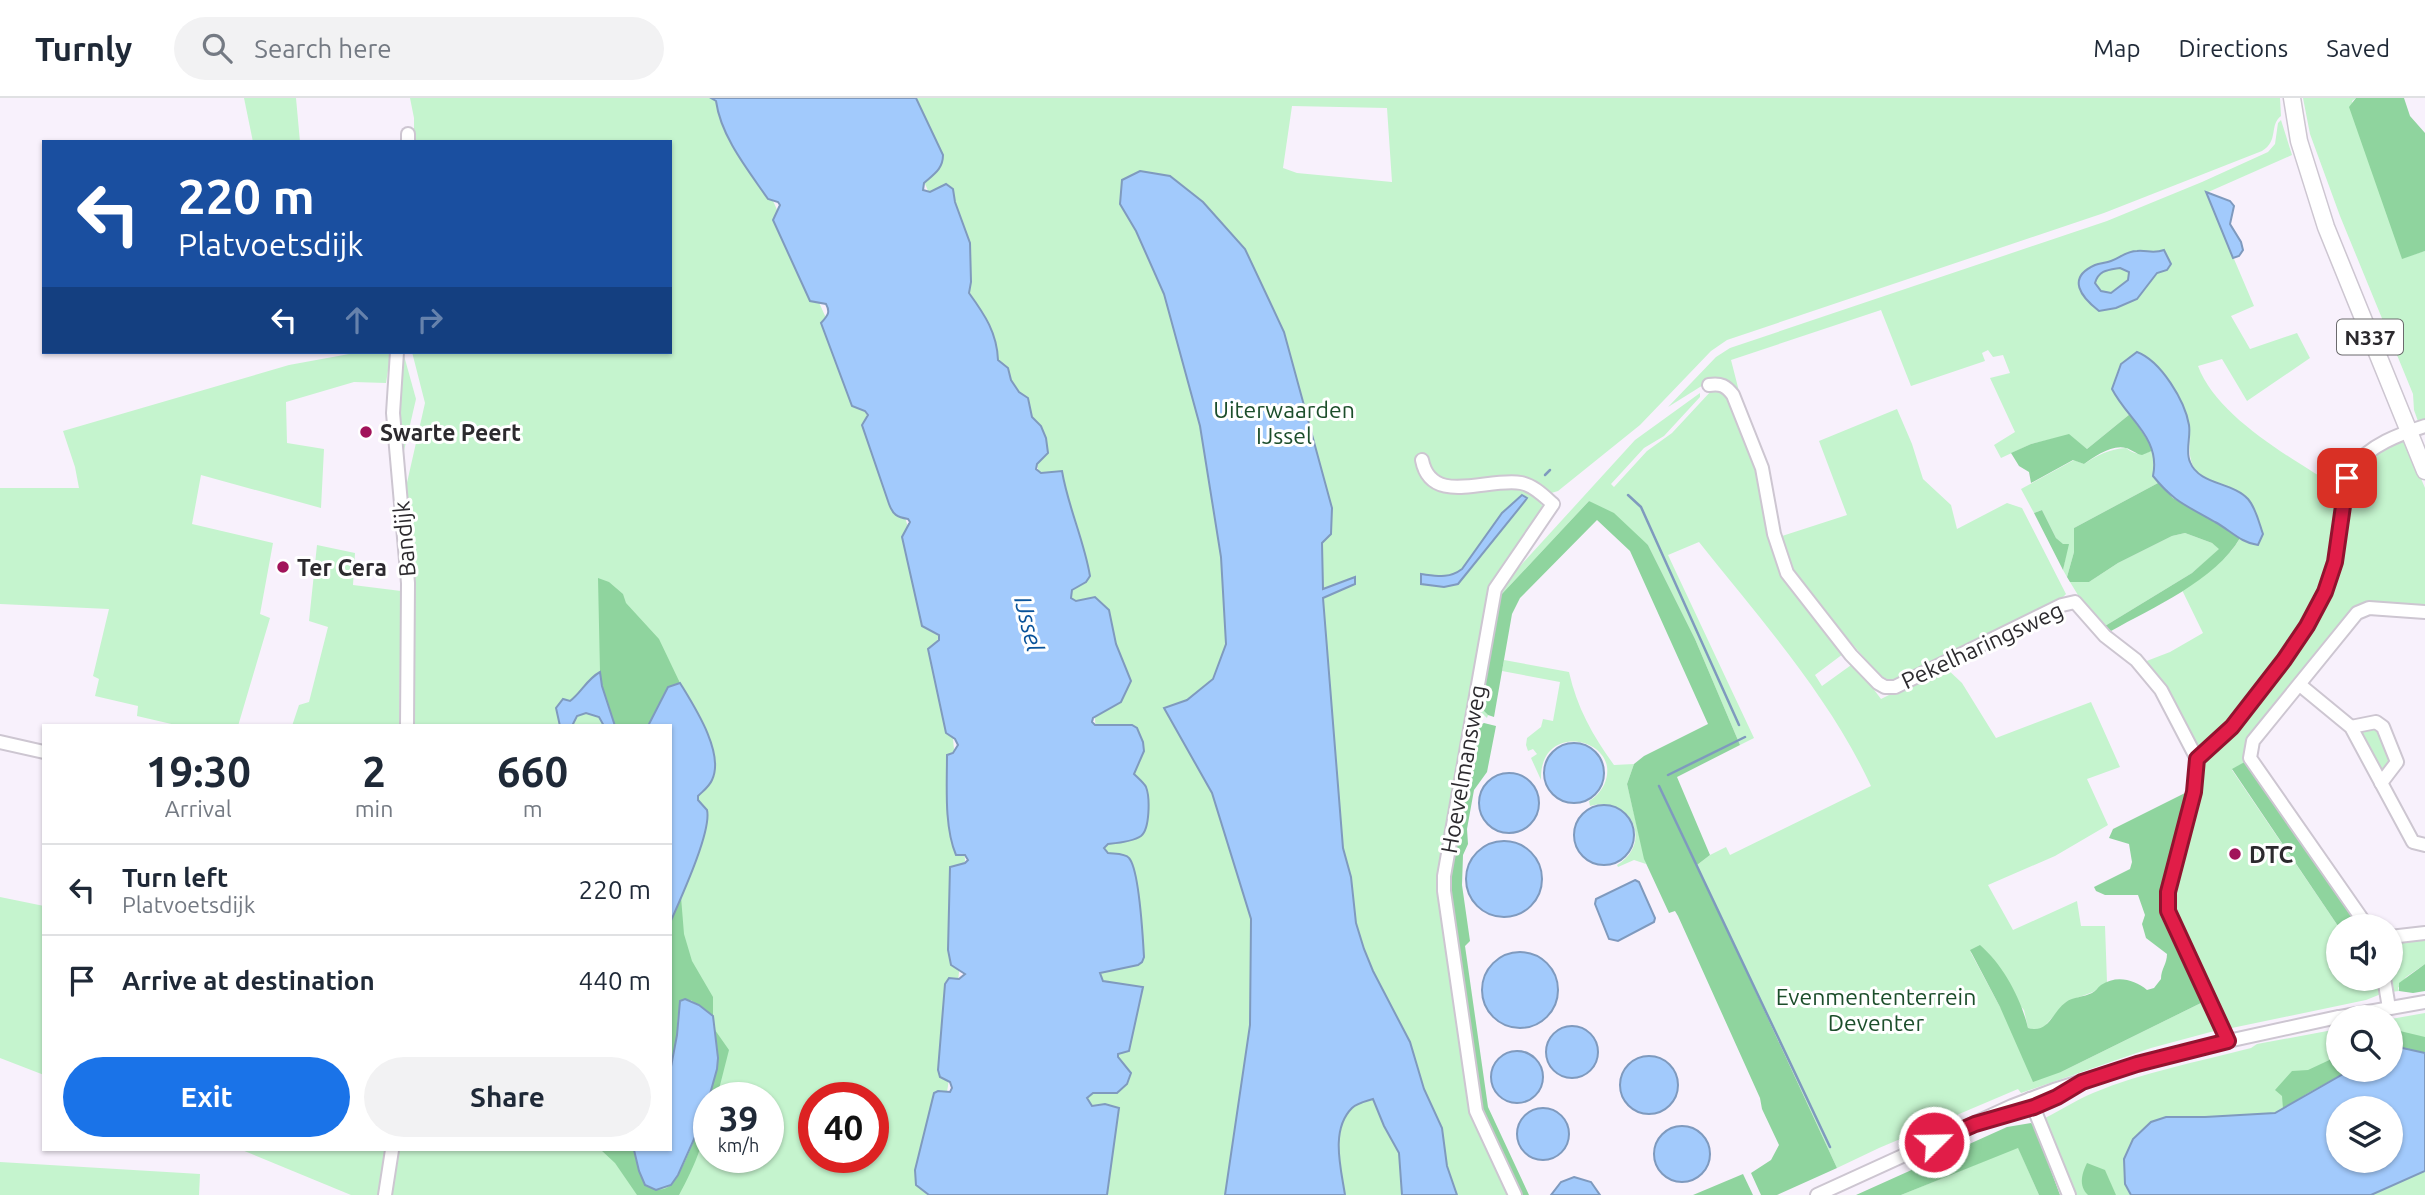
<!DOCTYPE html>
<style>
body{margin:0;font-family:Ubuntu,sans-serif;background:#f2f2f3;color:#1f2937;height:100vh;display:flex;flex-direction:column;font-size:26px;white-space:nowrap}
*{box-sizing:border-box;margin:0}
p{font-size:23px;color:#747a83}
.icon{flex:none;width:38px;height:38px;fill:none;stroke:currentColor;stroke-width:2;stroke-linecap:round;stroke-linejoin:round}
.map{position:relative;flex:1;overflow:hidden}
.details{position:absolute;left:42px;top:626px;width:630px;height:427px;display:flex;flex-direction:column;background:#fff;border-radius:0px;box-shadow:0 2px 5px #0004}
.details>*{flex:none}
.top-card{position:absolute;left:42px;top:42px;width:630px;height:214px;border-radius:0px;box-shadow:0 2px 5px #0004;background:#1a4fa0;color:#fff;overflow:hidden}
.tools{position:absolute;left:2326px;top:816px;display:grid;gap:14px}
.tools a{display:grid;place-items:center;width:77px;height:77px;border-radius:50%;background:#fff;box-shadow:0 2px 5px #0004;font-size:35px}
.speed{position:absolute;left:693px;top:984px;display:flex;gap:14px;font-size:35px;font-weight:700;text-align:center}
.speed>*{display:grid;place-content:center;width:91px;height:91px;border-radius:50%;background:#fff;box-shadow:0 2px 5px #0004;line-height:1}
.speed small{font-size:18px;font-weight:400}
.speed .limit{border:10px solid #d22;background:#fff;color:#111}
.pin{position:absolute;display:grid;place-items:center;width:60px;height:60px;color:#fff;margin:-30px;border-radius:14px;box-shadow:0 4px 10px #0006}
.me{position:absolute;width:77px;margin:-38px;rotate:67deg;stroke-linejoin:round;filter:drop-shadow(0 0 5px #0008)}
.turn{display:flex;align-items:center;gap:24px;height:147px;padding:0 21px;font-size:32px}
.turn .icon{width:91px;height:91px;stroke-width:2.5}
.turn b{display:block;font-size:49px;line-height:60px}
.lanes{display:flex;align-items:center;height:66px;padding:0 21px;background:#0003;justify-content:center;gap:35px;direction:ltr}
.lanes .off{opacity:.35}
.eta{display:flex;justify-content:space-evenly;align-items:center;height:119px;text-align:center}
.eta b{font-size:42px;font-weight:600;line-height:49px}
.primary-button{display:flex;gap:14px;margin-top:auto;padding:14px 21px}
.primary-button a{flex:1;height:80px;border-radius:42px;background:#1a73e8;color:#fff;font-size:28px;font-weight:600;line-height:80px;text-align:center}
.primary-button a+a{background:#f2f2f3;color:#1f2937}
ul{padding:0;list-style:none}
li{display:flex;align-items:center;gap:21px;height:91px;padding:0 21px;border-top:2px solid #e0e1e3}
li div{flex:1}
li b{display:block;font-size:26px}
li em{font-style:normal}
header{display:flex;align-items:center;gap:42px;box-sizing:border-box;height:98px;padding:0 35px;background:#fff;border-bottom:2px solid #e0e1e3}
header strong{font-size:33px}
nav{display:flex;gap:38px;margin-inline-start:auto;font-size:24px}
.search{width:490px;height:63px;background:#f2f2f3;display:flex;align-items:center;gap:18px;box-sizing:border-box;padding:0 24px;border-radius:38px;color:#747a83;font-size:26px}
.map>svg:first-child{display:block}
.green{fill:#c5f4ce;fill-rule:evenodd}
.forest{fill:#8fd49e}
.water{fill:#a2cafc;stroke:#7f9abe;stroke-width:2;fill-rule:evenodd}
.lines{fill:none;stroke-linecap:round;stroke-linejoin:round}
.stream{stroke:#7f9abe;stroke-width:2.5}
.minor-casing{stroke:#cdc6d1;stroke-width:16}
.major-casing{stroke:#cdc6d1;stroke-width:19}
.minor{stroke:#fff;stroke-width:12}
.major{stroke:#fff;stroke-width:16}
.route-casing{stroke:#92132f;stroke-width:18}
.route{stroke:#e11d48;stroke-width:12}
.poi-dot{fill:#a1135a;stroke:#fff;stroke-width:2.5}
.labels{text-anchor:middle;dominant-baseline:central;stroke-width:6;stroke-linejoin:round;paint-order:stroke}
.shield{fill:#fff;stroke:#6b6a6d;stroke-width:2}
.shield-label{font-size:21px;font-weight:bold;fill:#2c2a2e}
.park-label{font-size:23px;fill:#1c4e2b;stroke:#fff}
.poi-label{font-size:23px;font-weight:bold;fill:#2c2a2e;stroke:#fff;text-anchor:start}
.street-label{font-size:23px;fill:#2c2a2e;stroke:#fff}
.water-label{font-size:24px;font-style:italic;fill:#09539a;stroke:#fff}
</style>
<header>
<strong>Turnly</strong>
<div class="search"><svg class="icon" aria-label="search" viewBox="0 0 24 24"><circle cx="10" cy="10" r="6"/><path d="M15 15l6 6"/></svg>Search here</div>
<nav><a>Map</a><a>Directions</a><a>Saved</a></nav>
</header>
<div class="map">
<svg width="2425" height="1097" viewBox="0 0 2425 1097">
<rect width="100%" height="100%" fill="#f8f1fc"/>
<!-- green -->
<g class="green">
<polygon points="244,0 296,0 300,44 253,44"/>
<path d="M410,0H715L774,105L869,315L905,419L938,535L953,641L965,762L959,874L948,988L928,1097H388L396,1052H670V628H410L404,398L425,305L412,254H670V44H414V20ZM709,999H768V1059H709ZM814,999H873V1059H814Z"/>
<path d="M883,0H2280L2281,18C2269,27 2279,43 2262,53L2104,115L1727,242L1711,253L1640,327L1558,393L1548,396L1541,405L1544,412L1490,497L1449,862L1473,1022L1498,1065L1513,1097H1075L1103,750L1095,621L1071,496L1037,367L998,263L926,88ZM1292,8L1387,10L1392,84L1297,75L1283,70Z"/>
<polygon points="2303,0 2356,0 2352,3 2402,160 2425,153 2425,324 2419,326 2414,312 2413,296 2340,118 2310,36"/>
<path d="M2281,22L2292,57L2206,95L2254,208L2231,218L2250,251L2297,235L2310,260L2247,303L2222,261L2198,268C2217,320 2295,362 2340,391L2339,419L2325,486L2309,516L2241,614L2204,648H2196L2144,564L2170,554L2203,535L2182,492C2204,478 2227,463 2240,440L2252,446L2247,400C2215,375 2185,391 2190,337L2121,266C2110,290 2112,296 2130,316L2087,351L2069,337L2031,346L2001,360L1994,347L2015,334L1990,280L2010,275L2003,257L1993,259L1988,252L1982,255L1985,263L1911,288L1881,212L1731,262L1741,301L1708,284L1668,309L1716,259L1730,250L2107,123L2202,84L2268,54L2275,46L2278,25Z"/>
<polygon points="360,254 391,254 386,285 354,284 286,304 287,345 324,351 321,410 201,377 192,426 273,445 260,516 270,520 238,628 180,628 137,618 138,608 95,598 99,581 93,578 109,511 0,506 0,390 79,390 75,369 63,333 289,267"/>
<polygon points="403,254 416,301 400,370 396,320"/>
<path d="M1724,291L1747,339L1755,370L1763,382L1773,447L1843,556L1815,577L1822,588L1854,565L1881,601L1945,569L1962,585L1996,640L2091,604L2120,669L2087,681L2108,727L2055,758L1988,787L2013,832L2077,803L2081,828H2105L2107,884L2093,894L2066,904L2043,930L2035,932L2028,930L2024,912L1970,853L2000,909L2061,974L2205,903L2218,932L2151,950L2021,995L2018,991L1879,1050L1837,1070L1697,767L1710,757L1726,749L1730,757L1871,688C1829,598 1761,522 1699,444L1668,457L1754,640L1740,647L1695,541L1648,447L1589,403L1500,498L1481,610L1488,617L1487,620L1477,610L1501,489L1635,342L1700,295V299L1664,338L1644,350L1611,386L1614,389L1647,353L1672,335L1712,292Z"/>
<path d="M1897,311L1912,346L1923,381L1951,407L1957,431L2007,405L2022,410L2066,496C2045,519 2002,529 1975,543C1951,554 1916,578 1891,583L1879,577L1793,477L1779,439L1847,417L1819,343Z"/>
<polygon points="2402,343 2406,345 2425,390 2425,510 2366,506 2246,650 2248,662 2232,672 2338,828 2338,880 2380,880 2381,896 2366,902 2227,931 2174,818 2173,783 2202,665 2323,502 2352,380 2367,361"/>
<path d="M2126,350C2137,358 2142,357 2154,352L2156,366L2153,378L2158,385L2074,430V454L2067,479L2063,472L2068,446L2063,447L2056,440L2042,412L2034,415L2021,391L2074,362L2084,366C2098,357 2109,351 2126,350Z"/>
<polygon points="2185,435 2212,445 2220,451 2192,475 2105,528 2081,502 2070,484 2089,484 2118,465 2172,438"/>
<polygon points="317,447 355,455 353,487 401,493 399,619 402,628 292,628 299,607 309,604 328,529 309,523"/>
<path d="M1504,562L1569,574C1577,610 1593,638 1614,667L1634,666L1627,686L1646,766L1634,762L1618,769L1617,767C1654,744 1631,698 1590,708L1589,703C1596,699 1600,694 1604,687C1625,641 1539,620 1541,682L1531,660L1537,656L1533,651L1528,653L1526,647L1527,640L1541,629L1543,621L1553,623L1560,584L1502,573Z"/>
<polygon points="2377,629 2393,662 2383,678 2361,637 2363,633"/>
<polygon points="0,799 44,808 44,977 0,960"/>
<polygon points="2425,839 2425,866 2406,879 2398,890 2399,893 2391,894 2387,880 2390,880 2391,843"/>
<path d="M2425,915V1097H2073L2045,1020C2061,1012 2076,1002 2093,995C2143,974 2198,964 2251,950L2257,946L2338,931V971H2390L2391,921ZM2338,1010H2390V1062H2338Z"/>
<polygon points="2018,1049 2039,1097 1901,1097"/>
<polygon points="242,1052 388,1052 381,1097 351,1097"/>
<polygon points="0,1064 200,1076 199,1097 0,1097"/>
</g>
<!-- forest -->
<g class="forest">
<polygon points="2356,0 2404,0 2410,18 2425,35 2425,153 2402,161 2349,9"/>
<path d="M2130,316L2154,352L2142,357C2136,356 2131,351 2126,350C2112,346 2094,359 2084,366L2073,362L2031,385L2029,374L2019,368L2011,355L2031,346L2069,336L2087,351Z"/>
<path d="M2158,385L2173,400L2215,424L2240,440C2216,482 2152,510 2111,533L2105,528L2192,475L2219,451L2212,445L2185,435L2172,438L2118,465L2089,484H2070L2067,479L2074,454V430Z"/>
<polygon points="1589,403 1614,415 1648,447 1695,541 1740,647 1677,679 1710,757 1697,767 1837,1070 1777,1097 1761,1097 1751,1075 1771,1062 1779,1047 1762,1011 1760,1000 1678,818 1675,813 1669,815 1644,761 1627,686 1634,666 1644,658 1708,626 1630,453 1597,422 1520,500 1512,516 1494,619 1488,617 1481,610 1500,498"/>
<polygon points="2042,412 2056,440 2063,446 2069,446 2063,472 2034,415"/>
<path d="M598,480L609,484L623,496L626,505L659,541L680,585L668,589L648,628H615C608,611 602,592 600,574Z"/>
<polygon points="1484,625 1496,628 1487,674 1474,692 1467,731 1468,746 1463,757 1462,787 1470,843 1465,848 1488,1009 1529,1097 1518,1097 1481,1019 1448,782 1473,631"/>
<polygon points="2248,662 2361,828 2338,828 2232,671"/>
<path d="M2189,693L2163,790L2205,903L2061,974L2033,984L2000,909L1970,852L1980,847C2003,867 2021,900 2028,930C2049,936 2052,914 2066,904C2073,899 2084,899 2092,895C2096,893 2097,890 2101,887C2116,877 2134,881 2147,892L2154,890L2161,881C2161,871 2167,866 2167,856L2146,840L2142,826L2145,817L2138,797H2105L2096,793L2094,789L2130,771L2132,764L2129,746L2109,740L2113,731Z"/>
<polygon points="681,799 684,836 692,863 713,899 713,918 691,902 678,916 677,937 670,974 670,825"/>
<polygon points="2425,866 2425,893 2413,895 2399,893 2399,885"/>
<polygon points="715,932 729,952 717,999 710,999 718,960 715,942"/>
<polygon points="2400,933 2425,939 2425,955 2398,949 2391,951 2390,935"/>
<polygon points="2338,958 2338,971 2352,971 2308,995 2283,1011 2282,998 2275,992 2292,973 2308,972"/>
<path d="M709,1002C709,1035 695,1068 679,1097H637L615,1065L601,1052H634L639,1073L645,1087C655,1092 662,1094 671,1087C683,1076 703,1019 709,1002Z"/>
<polygon points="2031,1025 2034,1027 2060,1097 2039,1097 2018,1050 1901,1097 1856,1097 2007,1029"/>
<path d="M2087,1065L2105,1072L2116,1097H2088C2078,1088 2082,1075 2087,1065Z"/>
<polygon points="1743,1076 1753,1097 1693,1097"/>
</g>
<!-- water -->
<g class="water">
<path d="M711,0H916L943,57C943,71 934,76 924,85L923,92L930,94L946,86L953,91L955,104L970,145L971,184L969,195C985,217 997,235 998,262L1008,270L1011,282L1019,294L1028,300L1032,319L1041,328L1046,340L1048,355L1037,366L1036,371L1041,375L1062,373C1068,409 1084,442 1090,478L1086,484L1072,492L1071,500L1076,503L1095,499L1109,512L1116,546L1131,583L1121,604L1093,620L1092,624L1095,627H1132L1137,630L1143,644L1144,653L1134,676C1138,680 1144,685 1146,689C1150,699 1150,731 1141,738C1132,744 1118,745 1108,746L1104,750L1108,755C1114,756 1125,755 1129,760C1139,771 1143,841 1144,859L1142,864L1138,867L1100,875L1103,883L1143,889L1129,953L1118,956V959L1131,975L1127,986L1117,995H1093L1087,1000L1092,1008L1105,1006L1119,1010L1107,1097H929L916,1087L915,1072L934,995L938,993L950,994L952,990L950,984L940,979L938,972L945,886L949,880L959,881L965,876L951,867L948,852L950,769L965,765L968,762L965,757H956C944,729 947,687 947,657L953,655L958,647L955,641L946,635L928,551L939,542V537L922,528L902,439L910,424L908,421C897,419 893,417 889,406L862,327L868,317L865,313L852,308L821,225C827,218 831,215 826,206L810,203L773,122L780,107L778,104L768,101C748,72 721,39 716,3Z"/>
<path d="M1140,73L1170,78L1203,104L1245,151L1284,234L1332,410L1331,436L1322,445L1323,491L1355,479V486L1323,500L1343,750L1351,779L1356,825L1364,851L1373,873L1410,944L1424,991L1442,1030L1447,1068L1457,1097H1402L1399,1055L1384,1028L1373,1001C1367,1003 1357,1005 1352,1010C1330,1032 1341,1070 1345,1097H1225L1250,927L1251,821L1212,695L1164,610L1187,602L1213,581L1226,546L1221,459L1200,328L1164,196L1136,133L1120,106L1122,82Z"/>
<polygon points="2206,94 2230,103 2234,108 2230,126 2241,144 2243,152 2239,158 2233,160"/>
<path d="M2164,152L2171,166L2167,172L2157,175L2137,201L2116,210L2099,213C2081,199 2066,180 2095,167C2100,165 2106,165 2111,163C2120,160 2126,153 2137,153C2147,152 2153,156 2164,152ZM2120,170L2129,174L2128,182L2111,195L2101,193L2095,185C2099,172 2108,172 2120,170Z"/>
<path d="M2137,254C2161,263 2185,303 2189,327C2191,339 2185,353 2190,364C2199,387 2233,384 2248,401C2256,410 2259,425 2263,436L2258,447C2241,445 2230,432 2215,424C2186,407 2175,405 2153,378C2161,340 2128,322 2112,291L2121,266Z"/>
<path d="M1522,397L1527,400L1525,403L1458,486L1444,489L1421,486V476C1437,478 1449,481 1462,471L1502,415Z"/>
<path d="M600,574L602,588L615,628H604L599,619L586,615L577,618L572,628H560L556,610L563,601L570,603C581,595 587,581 600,574Z"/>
<path d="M680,585C694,608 725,655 712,682C709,689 703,693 698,698V702L707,712C712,733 680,802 670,825V628H648L668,589Z"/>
<circle cx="1574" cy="675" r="30"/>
<circle cx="1509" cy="705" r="30"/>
<circle cx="1604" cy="737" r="30"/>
<circle cx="1504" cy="781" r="38"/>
<polygon points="1635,782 1639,784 1655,820 1654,824 1618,843 1609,841 1595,806 1596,801"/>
<circle cx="1520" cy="892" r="38"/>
<polygon points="685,901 699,907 713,918 718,960 717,971 703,1021 678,1077 671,1087 656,1092 645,1087 639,1073 634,1052 670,1052 670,974 677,937 680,903"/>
<circle cx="1572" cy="954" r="26"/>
<path d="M2398,949L2425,955V1073L2371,1097H2131L2125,1086L2124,1061L2133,1041L2151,1024L2166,1019H2205L2275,1015L2352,971H2390L2391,951ZM2338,1010H2390V1062H2338Z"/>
<circle cx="1517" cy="979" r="26"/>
<circle cx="1649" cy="987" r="29"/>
<circle cx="1543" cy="1036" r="26"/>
<circle cx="1682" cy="1056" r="28"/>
<polygon points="1574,1079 1591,1084 1600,1097 1551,1097 1561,1084"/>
</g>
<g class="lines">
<!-- stream -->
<g class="stream">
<polyline points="1545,377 1550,372"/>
<polyline points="1628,397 1641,409 1739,627"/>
<polyline points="1668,677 1745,639"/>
<polyline points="1659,688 1830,1049"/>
</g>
<defs>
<g id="minor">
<polyline points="408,36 408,44"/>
<polyline points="397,254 393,315 408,485 407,628"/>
<path d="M1709,287C1721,285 1726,288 1733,297L1762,370L1774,436L1787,475L1851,557L1878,585L1885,589H1895L2062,507L2075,504L2105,538L2136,562L2161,592L2197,661"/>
<path d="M1422,362C1431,409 1488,379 1521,385C1533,387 1544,398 1553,406L1495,491L1444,778V793L1476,1013L1515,1097"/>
<polyline points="2300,587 2351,629 2413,744 2425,747"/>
<polyline points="2351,629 2376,624 2383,629 2397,664 2381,685"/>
<polyline points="0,644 44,654"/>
<polyline points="2367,828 2250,660 2253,643 2357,515 2369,510 2425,514"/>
<polyline points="2390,839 2425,835"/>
<polyline points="2384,880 2389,910"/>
<polyline points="2340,919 2425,904"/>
<path d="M2228,943L2167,813L2168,794L2194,694L2197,661C2208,651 2222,641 2232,629C2242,619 2249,606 2258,595C2289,555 2324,514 2335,463C2341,437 2340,391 2353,370C2369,347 2400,336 2425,328"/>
<polyline points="2030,1001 2069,1097"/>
<polyline points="385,1097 392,1052"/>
<polyline points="1817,1097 2012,1008 2054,992 2137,966 2228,943 2338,919"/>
</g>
<polyline id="major" points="2292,0 2299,43 2326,129 2425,373"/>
</defs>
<!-- minor casing -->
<use href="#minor" class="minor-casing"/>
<!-- major casing -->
<use href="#major" class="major-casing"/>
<!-- minor -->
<use href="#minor" class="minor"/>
<!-- major -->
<use href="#major" class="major"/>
</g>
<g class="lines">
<defs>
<polyline id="route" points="1934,1044 1975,1026 2034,1009 2057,999 2082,984 2137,966 2228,943 2168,813 2168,794 2194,694 2197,661 2232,629 2284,562 2307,528 2325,494 2335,464 2347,380"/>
</defs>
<!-- route casing -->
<use href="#route" class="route-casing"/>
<!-- route -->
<use href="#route" class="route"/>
</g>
<!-- markers -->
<g class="poi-dot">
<circle cx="366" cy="334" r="7"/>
<circle cx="283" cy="469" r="7"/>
<circle cx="2235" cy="756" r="7"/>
</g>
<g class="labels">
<!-- shield labels -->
<rect class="shield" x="2337" y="221.5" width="66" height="35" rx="5"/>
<g class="shield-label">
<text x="2370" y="239">N337</text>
</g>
<!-- park labels -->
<g class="park-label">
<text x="1284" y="311">Uiterwaarden<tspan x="1284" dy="26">IJssel</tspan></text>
<text x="1876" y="898">Evenmententerrein<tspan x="1876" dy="26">Deventer</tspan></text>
</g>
<!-- poi labels -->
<g class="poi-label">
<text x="380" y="334">Swarte Peert</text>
<text x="297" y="469">Ter Cera</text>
<text x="2249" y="756">DTC</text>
</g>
<!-- street labels -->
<g class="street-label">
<text transform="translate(404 441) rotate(-95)">Bandijk</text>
<text transform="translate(1982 547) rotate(-25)">Pekelharingsweg</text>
<text transform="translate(1463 671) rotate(-80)">Hoevelmansweg</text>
</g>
<!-- water labels -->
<g class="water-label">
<text transform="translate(1029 526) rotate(76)">IJssel</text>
</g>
</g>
</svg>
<div class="tools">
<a><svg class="icon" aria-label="sound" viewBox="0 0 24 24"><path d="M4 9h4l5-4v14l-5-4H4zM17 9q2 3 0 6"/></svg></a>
<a><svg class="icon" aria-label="search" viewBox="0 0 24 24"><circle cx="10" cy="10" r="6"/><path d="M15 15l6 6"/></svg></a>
<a><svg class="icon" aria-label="layers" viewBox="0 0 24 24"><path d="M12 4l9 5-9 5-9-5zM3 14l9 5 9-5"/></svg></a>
</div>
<div class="speed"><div>39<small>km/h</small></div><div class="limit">40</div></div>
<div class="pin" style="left:2347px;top:380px;background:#d93025"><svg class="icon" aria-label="arrive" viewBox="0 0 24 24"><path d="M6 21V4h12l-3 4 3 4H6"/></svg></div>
<svg class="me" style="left:1934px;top:1044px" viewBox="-20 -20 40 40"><circle r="17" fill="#e11d48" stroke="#fff" stroke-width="3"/><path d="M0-11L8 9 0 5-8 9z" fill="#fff"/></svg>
<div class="top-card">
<div class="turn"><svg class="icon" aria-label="left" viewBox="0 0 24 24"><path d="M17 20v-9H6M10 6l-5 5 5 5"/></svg><div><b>220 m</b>Platvoetsdijk</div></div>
<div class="lanes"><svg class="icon" aria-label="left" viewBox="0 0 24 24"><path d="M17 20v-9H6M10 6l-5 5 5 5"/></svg><svg class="icon off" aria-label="ahead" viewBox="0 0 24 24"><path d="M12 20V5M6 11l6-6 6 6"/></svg><svg class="icon off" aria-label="right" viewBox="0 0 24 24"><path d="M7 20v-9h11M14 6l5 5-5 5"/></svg></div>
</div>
<section class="details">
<div class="eta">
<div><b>19:30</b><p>Arrival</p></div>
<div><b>2</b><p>min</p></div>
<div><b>660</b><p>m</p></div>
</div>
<ul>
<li><svg class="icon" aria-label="left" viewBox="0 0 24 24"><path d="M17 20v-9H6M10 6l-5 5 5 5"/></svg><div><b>Turn left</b><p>Platvoetsdijk</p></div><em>220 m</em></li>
<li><svg class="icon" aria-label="arrive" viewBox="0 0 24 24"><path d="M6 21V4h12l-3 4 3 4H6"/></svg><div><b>Arrive at destination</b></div><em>440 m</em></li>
</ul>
<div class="primary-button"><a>Exit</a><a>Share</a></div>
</section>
</div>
